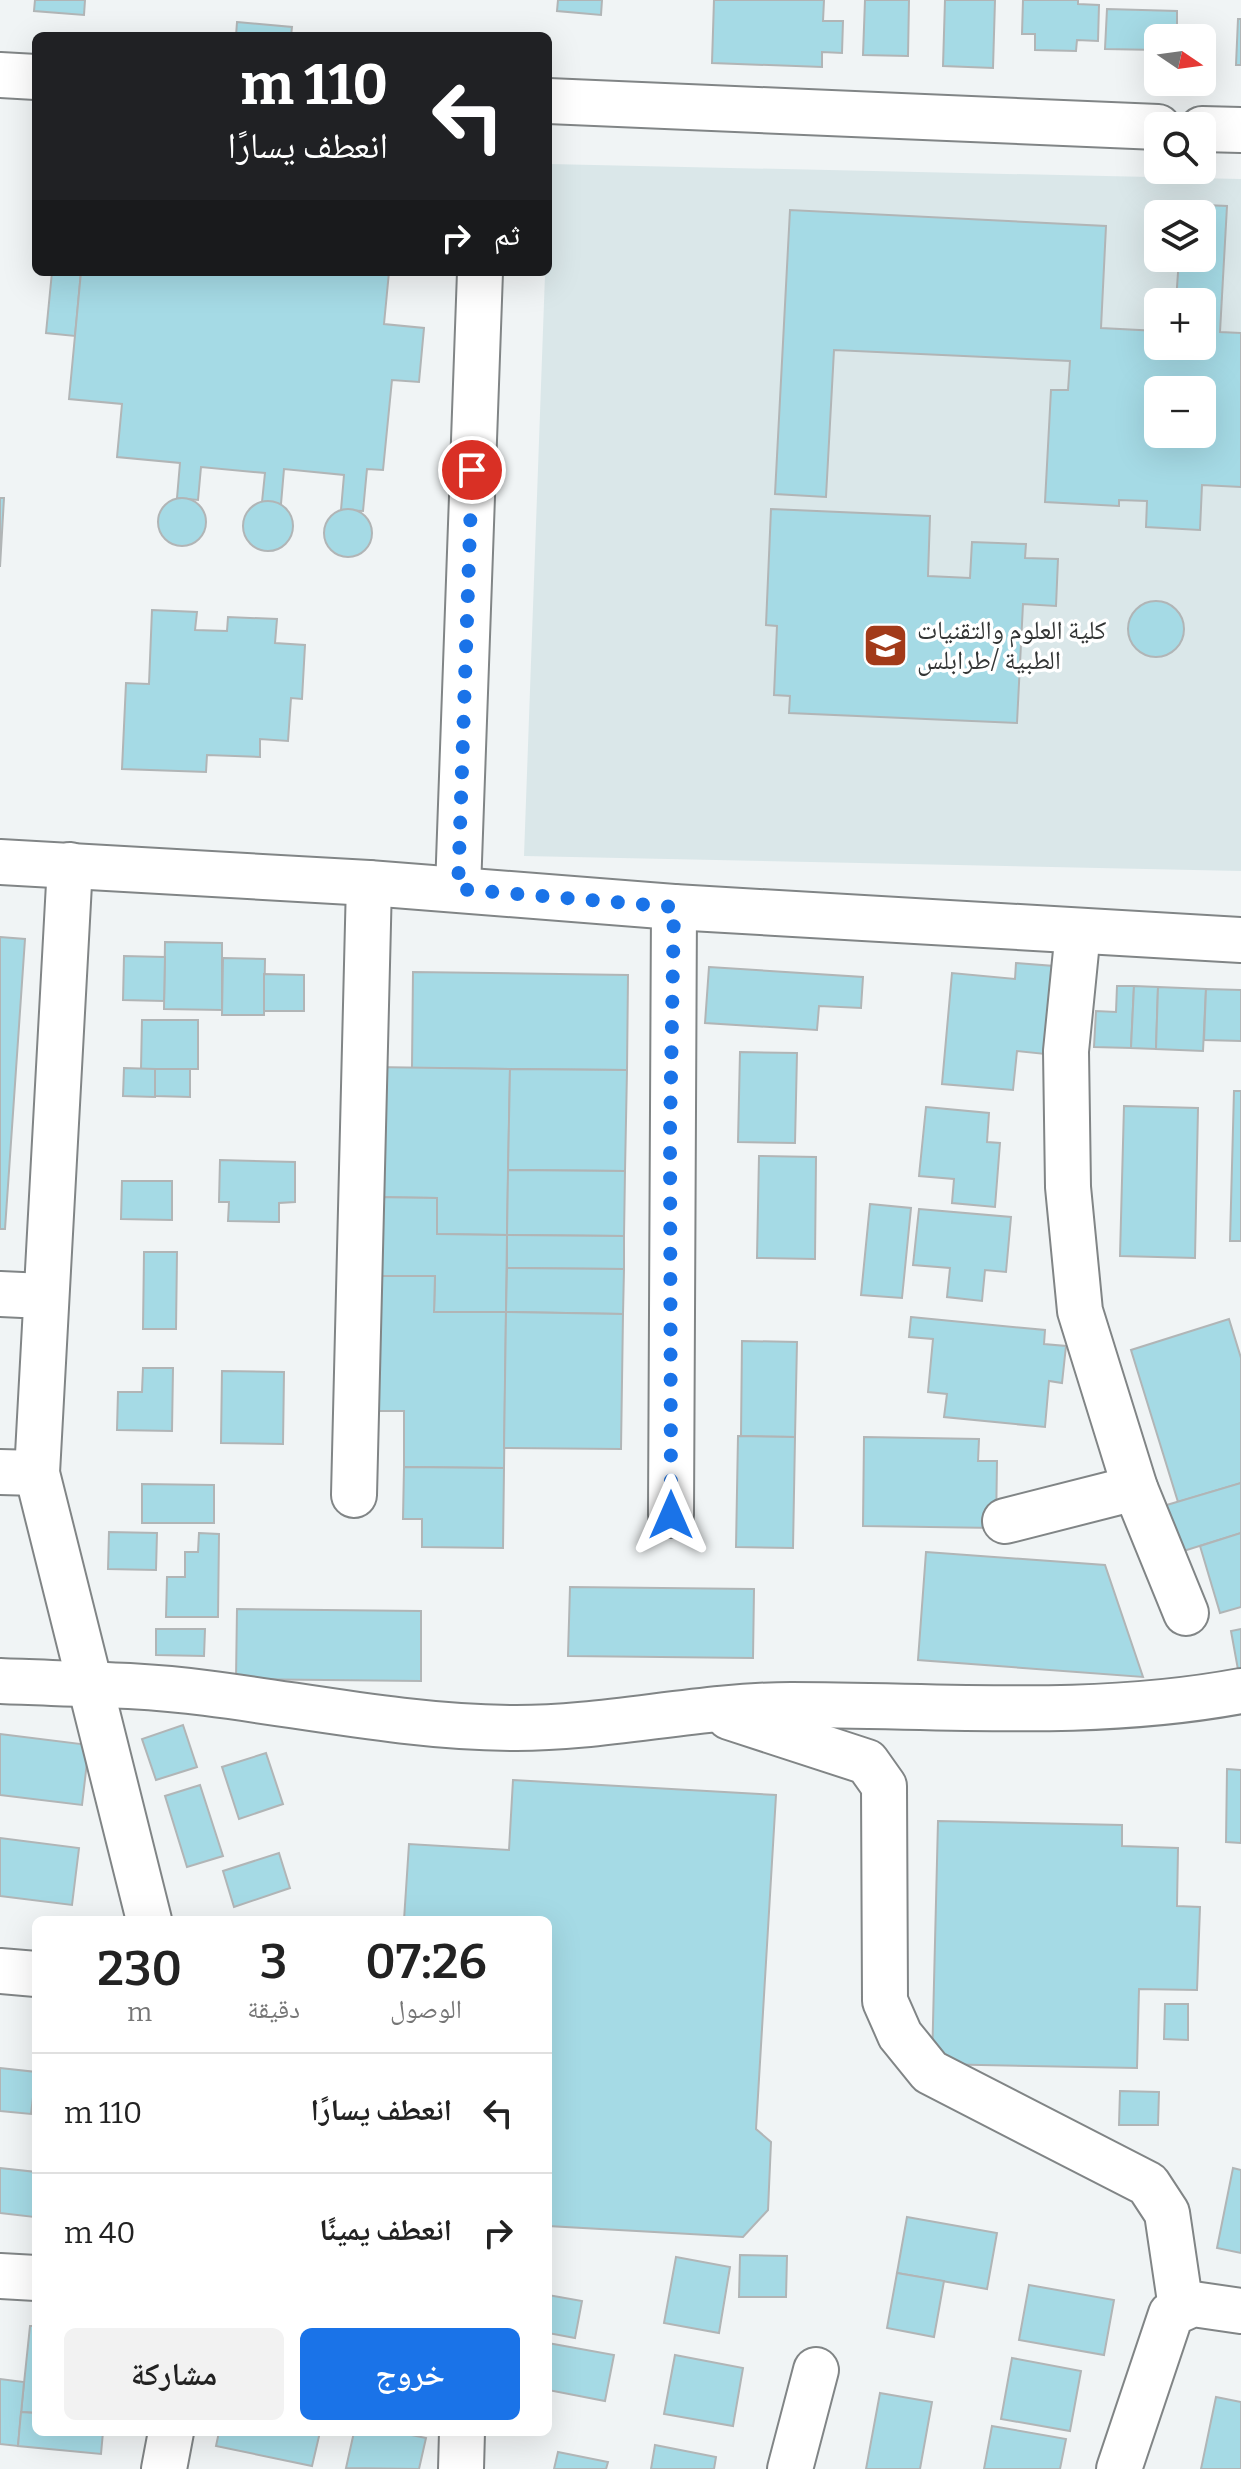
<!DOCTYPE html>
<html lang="ar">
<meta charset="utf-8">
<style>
body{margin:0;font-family:Bitter,"Noto Naskh Arabic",serif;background:#f2f2f2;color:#222;direction:rtl;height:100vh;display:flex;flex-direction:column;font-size:30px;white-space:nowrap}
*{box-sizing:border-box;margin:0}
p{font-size:26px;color:#767676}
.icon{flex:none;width:44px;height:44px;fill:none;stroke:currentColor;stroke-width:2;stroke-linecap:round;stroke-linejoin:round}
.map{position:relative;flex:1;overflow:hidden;direction:ltr}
.panel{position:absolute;left:32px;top:1916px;width:520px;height:520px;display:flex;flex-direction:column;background:#fff;border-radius:12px;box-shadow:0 8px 32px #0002;direction:rtl}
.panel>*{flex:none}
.hud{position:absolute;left:32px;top:32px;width:520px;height:244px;border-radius:12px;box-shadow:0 8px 32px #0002;direction:rtl;background:#202124;color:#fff;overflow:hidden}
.needle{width:52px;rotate:103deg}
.buttons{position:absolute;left:1144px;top:24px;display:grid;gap:16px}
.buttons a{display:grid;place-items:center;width:72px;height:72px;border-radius:12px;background:#fff;box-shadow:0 8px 32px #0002;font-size:40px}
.pin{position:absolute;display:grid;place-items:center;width:68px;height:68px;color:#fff;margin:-34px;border:4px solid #fff;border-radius:50%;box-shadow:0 2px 8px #0007}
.me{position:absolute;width:88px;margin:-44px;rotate:0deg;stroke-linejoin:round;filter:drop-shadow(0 0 6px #0008)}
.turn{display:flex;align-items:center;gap:28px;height:168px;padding:0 32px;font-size:36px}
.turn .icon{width:104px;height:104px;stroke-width:2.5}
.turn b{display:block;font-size:56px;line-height:68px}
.then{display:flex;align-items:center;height:76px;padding:0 32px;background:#0003;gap:16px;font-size:30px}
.eta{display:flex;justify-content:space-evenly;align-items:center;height:136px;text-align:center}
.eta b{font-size:48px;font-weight:600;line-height:56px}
.primary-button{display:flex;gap:16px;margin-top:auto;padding:16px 32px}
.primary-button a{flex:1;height:92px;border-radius:12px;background:#1a73e8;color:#fff;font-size:32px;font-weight:600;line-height:92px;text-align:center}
.primary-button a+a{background:#f2f2f2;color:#222}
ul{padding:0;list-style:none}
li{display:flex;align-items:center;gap:24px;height:120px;padding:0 32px;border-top:2px solid #e0e0e0}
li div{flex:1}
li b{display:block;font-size:30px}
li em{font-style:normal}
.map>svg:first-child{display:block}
.built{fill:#dae7e9;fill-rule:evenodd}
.building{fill:#a5dae5;stroke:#b1b5b6;stroke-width:2;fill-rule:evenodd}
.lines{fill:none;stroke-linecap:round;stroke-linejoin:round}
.minor-casing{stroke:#818586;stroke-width:48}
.minor{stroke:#fff;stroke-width:44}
.route{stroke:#1a73e8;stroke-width:14;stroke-dasharray:0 25.2}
.labels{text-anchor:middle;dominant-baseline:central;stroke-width:7;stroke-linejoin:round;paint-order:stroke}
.poi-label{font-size:26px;fill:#333535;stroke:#fff;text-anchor:start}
</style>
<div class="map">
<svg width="1241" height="2469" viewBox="0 0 1241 2469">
<rect width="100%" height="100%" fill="#f0f4f5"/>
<!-- built -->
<path class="built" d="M549,164L1241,179V871L524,856ZM1158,214H1202V258H1158ZM1158,302H1202V346H1158ZM1158,390H1202V434H1158Z"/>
<!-- building -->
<g class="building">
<polygon points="35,0 85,0 84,15 34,11"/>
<polygon points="558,0 602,0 601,15 557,11"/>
<polygon points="714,0 824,0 823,21 843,21 842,53 822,52 822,67 712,63"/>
<polygon points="865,0 909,0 908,56 863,55"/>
<polygon points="945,0 995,0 993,68 943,66"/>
<polygon points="1023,0 1078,0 1078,4 1099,5 1098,41 1077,40 1076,51 1035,50 1035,34 1022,34"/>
<polygon points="1107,9 1177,11 1177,38 1158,38 1158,50 1105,49"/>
<polygon points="1238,19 1241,19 1241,65 1236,65"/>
<polygon points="237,22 292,27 291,36 236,36"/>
<path d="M1181,204L1227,206L1220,332L1241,333V487L1202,485L1200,530L1146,527L1147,501L1119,500V506L1045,502L1051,390H1068L1070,361L834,350L826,497L775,494L790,210L1106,226L1101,328L1158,331V346H1202V302H1176L1179,258H1202V214H1181ZM1158,390H1202V434H1158Z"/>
<polygon points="52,272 81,272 75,336 46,333"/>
<polygon points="81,272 389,272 384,324 424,328 419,382 392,380 383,470 367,469 363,511 341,510 344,475 284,469 281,504 262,502 265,473 201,467 198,500 177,498 180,463 117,457 122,404 69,399"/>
<circle cx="182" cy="522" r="24"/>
<polygon points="0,498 4,498 0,567"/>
<circle cx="268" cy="526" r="25"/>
<circle cx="348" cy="533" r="24"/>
<polygon points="771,509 930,516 928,576 970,578 972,542 1026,544 1025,558 1058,559 1056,606 1023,604 1017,723 789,713 790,696 774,695 777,626 766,625"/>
<circle cx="1156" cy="629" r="28"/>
<polygon points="152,610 197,612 195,630 227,631 228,617 277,619 275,643 305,645 302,699 291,698 288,741 260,739 260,757 207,755 206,772 122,769 126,683 149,684"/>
<polygon points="0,937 25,939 5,1229 0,1229"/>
<polygon points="165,942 222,943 222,1010 164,1009"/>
<polygon points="124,956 165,957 164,1001 123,1000"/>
<polygon points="223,958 265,959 264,1015 222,1015"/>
<polygon points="1016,963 1054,966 1045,1054 1017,1051 1013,1090 942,1084 952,973 1015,979"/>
<polygon points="709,967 863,977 861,1008 819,1006 817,1030 705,1023"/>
<polygon points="413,972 628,975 627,1070 412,1068"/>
<polygon points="264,974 304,975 304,1011 264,1011"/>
<polygon points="1117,986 1134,986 1131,1048 1094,1047 1096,1011 1116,1012"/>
<polygon points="1134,986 1158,987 1156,1049 1131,1048"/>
<polygon points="1158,987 1206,989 1203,1051 1156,1049"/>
<polygon points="1206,989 1241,990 1241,1041 1204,1040"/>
<polygon points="142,1020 198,1020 198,1069 141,1069"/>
<polygon points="740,1052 797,1053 795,1143 738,1142"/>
<polygon points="373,1067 510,1069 507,1235 437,1234 437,1198 372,1197"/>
<polygon points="124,1068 155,1069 155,1097 123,1096"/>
<polygon points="155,1069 190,1069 190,1097 155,1096"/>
<polygon points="510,1069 627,1070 625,1171 508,1170"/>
<polygon points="1234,1091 1241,1091 1241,1241 1230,1241"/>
<polygon points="1124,1106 1198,1108 1195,1258 1120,1256"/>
<polygon points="926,1107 989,1113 987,1142 1000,1143 995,1207 952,1203 954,1179 919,1176"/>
<polygon points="759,1156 816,1157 815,1259 757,1258"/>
<polygon points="220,1160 295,1162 295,1202 279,1203 279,1222 228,1221 229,1202 219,1202"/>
<polygon points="508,1170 625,1171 624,1236 507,1235"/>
<polygon points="122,1181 172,1181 172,1220 121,1219"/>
<polygon points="372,1197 437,1198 437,1234 507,1235 506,1312 434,1312 435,1276 371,1276"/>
<polygon points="870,1204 911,1208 902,1298 861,1295"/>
<polygon points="919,1209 1011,1217 1006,1272 985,1270 982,1301 947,1297 950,1268 913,1265"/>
<polygon points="507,1235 624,1236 624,1269 507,1268"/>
<polygon points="144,1252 177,1252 176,1329 143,1329"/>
<polygon points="507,1268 624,1269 623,1314 506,1312"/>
<polygon points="371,1276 435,1276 434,1312 506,1312 504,1468 404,1467 404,1411 369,1411"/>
<polygon points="506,1312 623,1314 621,1449 504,1448"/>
<polygon points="911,1317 1045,1330 1044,1344 1066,1346 1062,1383 1049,1381 1045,1427 944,1417 947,1394 928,1392 933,1339 909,1337"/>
<polygon points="1229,1319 1241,1358 1241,1483 1178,1502 1131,1350"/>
<polygon points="742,1341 797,1342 795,1437 741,1436"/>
<polygon points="143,1368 173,1368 172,1431 117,1430 118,1392 142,1392"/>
<polygon points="222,1371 284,1372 283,1444 221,1443"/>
<polygon points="738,1436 795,1437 793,1548 736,1547"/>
<polygon points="864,1437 979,1439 978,1461 997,1461 996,1528 863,1526"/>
<polygon points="404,1467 504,1468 503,1548 422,1547 422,1519 403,1519"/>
<polygon points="1241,1483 1241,1533 1174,1554 1160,1507"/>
<polygon points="142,1484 214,1485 214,1523 142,1523"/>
<polygon points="109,1532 157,1533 156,1570 108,1569"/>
<polygon points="199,1533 219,1534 218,1617 166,1617 167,1577 185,1577 185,1552 198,1552"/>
<polygon points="1241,1533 1241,1607 1220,1613 1200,1546"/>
<polygon points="926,1552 1105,1565 1143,1677 918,1660"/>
<polygon points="570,1587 754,1589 753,1658 568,1656"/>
<polygon points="237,1609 421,1611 421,1681 236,1679"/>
<polygon points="156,1629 205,1629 204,1656 156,1655"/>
<polygon points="1241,1629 1241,1675 1239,1675 1231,1631"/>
<polygon points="183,1725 197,1767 156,1780 142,1739"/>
<polygon points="0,1734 89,1745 82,1805 0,1795"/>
<polygon points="266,1753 283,1804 239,1819 222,1767"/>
<polygon points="1227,1769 1241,1770 1241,1843 1226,1842"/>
<polygon points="513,1780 776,1795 756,2129 771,2142 768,2210 743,2237 548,2226 548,1920 404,1920 409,1844 509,1850"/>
<polygon points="200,1785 223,1856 187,1867 165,1796"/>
<polygon points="938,1821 1122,1825 1122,1846 1178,1848 1177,1906 1200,1907 1197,1990 1139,1989 1137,2068 932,2064"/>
<polygon points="0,1838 79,1848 72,1905 0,1896"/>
<polygon points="279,1853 290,1888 234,1907 223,1871"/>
<polygon points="1165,2004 1188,2004 1188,2040 1164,2039"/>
<polygon points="0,2068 36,2072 31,2114 0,2111"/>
<polygon points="1120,2091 1159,2092 1158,2125 1119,2125"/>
<polygon points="0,2168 36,2172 34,2217 0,2213"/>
<polygon points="1233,2168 1241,2170 1241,2253 1217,2248"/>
<polygon points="907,2217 997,2233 987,2289 897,2273"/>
<polygon points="740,2255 787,2256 786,2297 739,2297"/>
<polygon points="676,2257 730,2267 719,2333 664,2323"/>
<polygon points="897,2273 944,2281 934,2337 887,2328"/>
<polygon points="1029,2285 1114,2300 1104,2355 1019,2340"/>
<polygon points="548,2295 582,2301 575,2338 548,2333"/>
<polygon points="30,2326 36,2326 36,2413 21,2412"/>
<polygon points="548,2343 614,2355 605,2401 548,2390"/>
<polygon points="675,2355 743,2368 733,2426 664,2414"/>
<polygon points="1012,2358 1081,2371 1070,2431 1001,2419"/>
<polygon points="0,2379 24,2382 18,2446 0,2444"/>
<polygon points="880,2393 932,2402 920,2469 866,2469"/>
<polygon points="1216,2397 1241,2402 1241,2469 1201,2469"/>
<polygon points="21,2412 36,2413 36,2432 103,2432 101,2454 18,2446"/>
<polygon points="992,2426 1066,2439 1060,2469 984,2469"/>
<polygon points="219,2432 320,2432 312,2466 216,2446"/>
<polygon points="354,2432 397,2432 426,2438 419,2469 346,2468"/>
<polygon points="655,2445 716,2457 714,2469 651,2469"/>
<polygon points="558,2452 608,2462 606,2469 554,2469"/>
</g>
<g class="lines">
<defs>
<g id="minor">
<polyline points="0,75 36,77"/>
<polyline points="548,101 1158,127"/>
<polyline points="1202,129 1241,130"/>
<polyline points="0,862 369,883 674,907 1241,940"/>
<polyline points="70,865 37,1473 149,1920"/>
<polyline points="458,889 480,272"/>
<polyline points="1078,931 1066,1051 1068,1187 1080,1311 1135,1488 1186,1613"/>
<polyline points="0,1294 44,1296"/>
<polyline points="0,1472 37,1473"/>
<polyline points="354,1495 369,883"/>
<polyline points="671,1515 674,907"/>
<polyline points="1005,1521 1135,1488"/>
<path d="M0,1681C68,1684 138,1684 206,1693C308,1706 408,1727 511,1728C605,1729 697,1705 791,1705C942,1705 1091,1719 1241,1691"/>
<polyline points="729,1717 867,1762 884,1786 885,2001 900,2035 930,2072 1148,2184 1167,2213 1181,2308"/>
<polyline points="0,1971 36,1974"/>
<polyline points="0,2276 36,2278"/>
<polyline points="164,2469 171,2432"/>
<polyline points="461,2469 462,2432"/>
<polyline points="790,2469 816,2370"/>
<polyline points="1119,2469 1171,2314 1193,2304 1241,2311"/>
</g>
</defs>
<!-- minor casing -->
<use href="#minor" class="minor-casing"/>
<!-- minor -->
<use href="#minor" class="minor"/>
</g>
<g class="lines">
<!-- route -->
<polyline class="route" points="472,470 458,889 674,907 670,1133 671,1515"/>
</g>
<!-- icons -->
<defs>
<symbol id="university-square" viewBox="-11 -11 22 22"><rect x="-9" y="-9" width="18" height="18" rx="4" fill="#a23a19" stroke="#fff"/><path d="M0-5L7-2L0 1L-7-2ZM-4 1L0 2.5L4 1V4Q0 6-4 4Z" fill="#fff"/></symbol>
</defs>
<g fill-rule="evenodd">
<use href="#university-square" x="860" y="620" width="51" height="51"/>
</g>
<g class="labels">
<!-- poi labels -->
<g class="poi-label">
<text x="917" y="630">كلية العلوم والتقنيات<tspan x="917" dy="30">الطبية /طرابلس</tspan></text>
</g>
</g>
</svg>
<div class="buttons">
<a><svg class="needle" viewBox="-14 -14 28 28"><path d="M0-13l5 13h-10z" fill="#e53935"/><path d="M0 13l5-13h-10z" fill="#767676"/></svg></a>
<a><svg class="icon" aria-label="search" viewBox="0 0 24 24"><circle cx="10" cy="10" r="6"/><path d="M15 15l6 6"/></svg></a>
<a><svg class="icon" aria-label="layers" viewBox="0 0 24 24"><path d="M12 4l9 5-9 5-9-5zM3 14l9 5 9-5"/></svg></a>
<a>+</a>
<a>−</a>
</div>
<div class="pin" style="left:472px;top:470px;background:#d93025"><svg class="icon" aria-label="arrive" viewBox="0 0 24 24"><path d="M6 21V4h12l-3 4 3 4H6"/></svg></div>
<svg class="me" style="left:671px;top:1515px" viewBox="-20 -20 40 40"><path d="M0-17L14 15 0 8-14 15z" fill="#1a73e8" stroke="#fff" stroke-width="4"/></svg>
<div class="hud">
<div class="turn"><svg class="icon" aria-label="left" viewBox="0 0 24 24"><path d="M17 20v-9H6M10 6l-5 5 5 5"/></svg><div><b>110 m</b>انعطف يسارًا</div></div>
<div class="then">ثم<svg class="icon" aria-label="right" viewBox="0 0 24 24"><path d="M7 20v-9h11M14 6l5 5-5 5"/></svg></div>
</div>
<section class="panel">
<div class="eta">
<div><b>07:26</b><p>الوصول</p></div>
<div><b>3</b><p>دقيقة</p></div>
<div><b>230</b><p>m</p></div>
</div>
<ul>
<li><svg class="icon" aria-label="left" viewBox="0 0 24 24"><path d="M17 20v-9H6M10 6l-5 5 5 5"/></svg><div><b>انعطف يسارًا</b></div><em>110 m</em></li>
<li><svg class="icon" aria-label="right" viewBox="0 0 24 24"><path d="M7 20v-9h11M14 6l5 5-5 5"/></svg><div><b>انعطف يمينًا</b></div><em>40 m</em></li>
</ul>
<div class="primary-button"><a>خروج</a><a>مشاركة</a></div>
</section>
</div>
